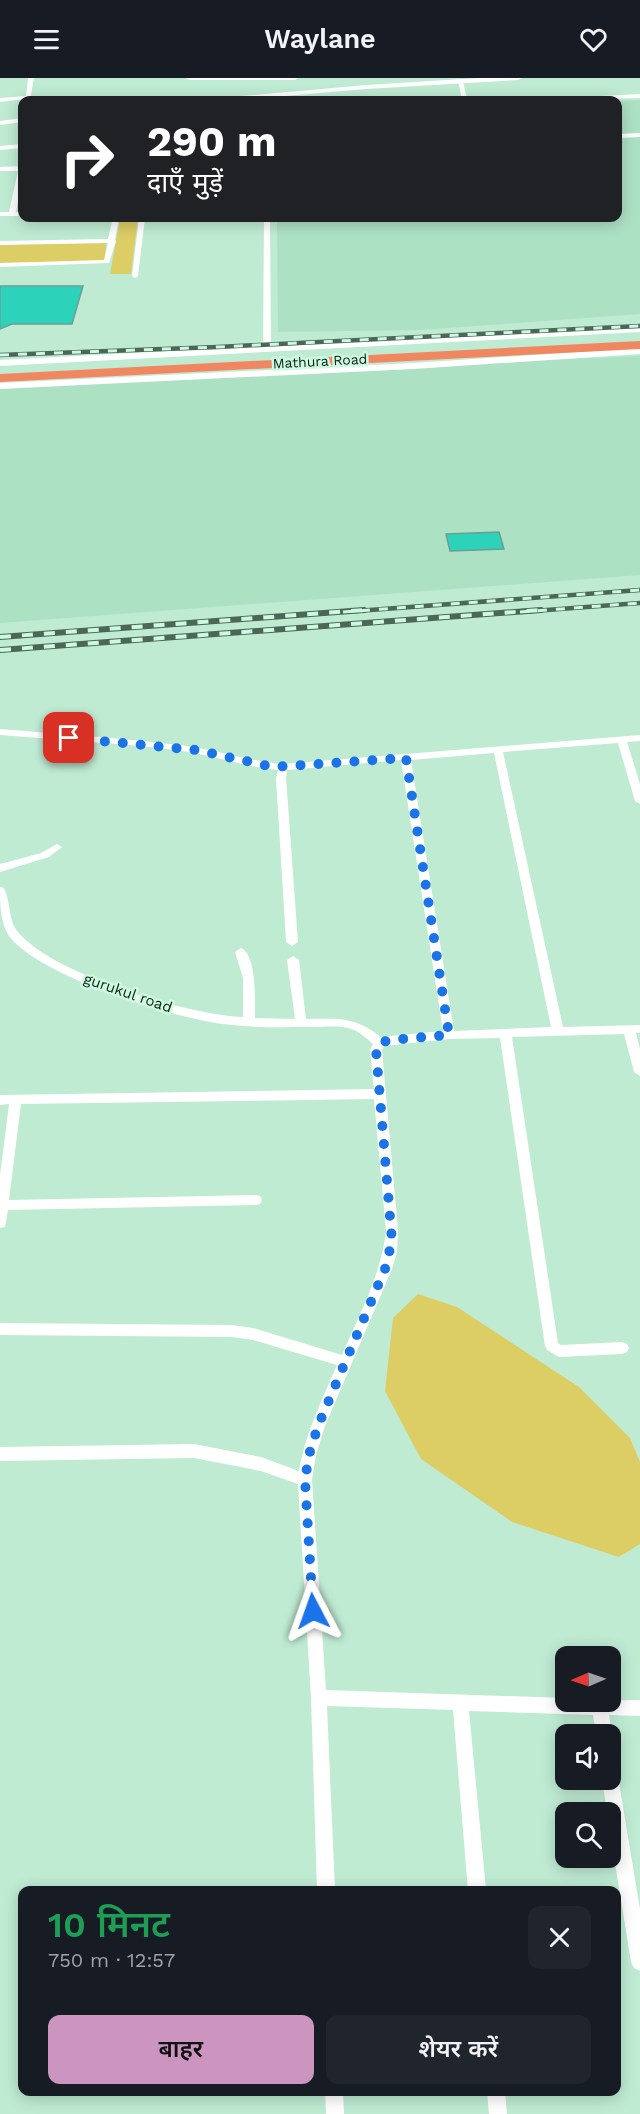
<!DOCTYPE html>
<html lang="hi">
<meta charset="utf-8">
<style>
body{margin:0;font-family:"Work Sans","Noto Sans Devanagari",sans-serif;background:#20242c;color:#f1f3f6;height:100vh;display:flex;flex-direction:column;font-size:22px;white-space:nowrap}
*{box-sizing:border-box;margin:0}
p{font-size:20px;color:#9ea1a6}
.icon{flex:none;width:33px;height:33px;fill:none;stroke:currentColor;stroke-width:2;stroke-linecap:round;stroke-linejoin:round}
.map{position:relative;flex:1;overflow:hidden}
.side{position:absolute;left:18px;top:1808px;width:603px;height:210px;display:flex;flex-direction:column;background:#171b24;border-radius:12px;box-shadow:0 3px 15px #0003}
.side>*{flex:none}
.banner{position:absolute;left:18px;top:18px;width:604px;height:126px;border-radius:12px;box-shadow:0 3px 15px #0003;background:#202124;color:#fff;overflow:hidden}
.needle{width:39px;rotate:268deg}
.controls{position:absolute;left:555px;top:1568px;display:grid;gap:12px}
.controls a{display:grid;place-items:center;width:66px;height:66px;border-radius:12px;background:#171b24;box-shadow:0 3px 15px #0003;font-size:30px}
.pin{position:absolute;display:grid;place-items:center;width:51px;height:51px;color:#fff;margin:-26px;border-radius:12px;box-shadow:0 3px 9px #0006}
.me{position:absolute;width:66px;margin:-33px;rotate:356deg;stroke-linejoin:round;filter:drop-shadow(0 0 4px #0008)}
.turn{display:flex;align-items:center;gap:21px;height:126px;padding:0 30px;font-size:27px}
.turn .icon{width:78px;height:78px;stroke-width:2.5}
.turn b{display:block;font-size:42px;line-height:51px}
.round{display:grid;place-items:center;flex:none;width:63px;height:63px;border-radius:12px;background:#20242c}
.headline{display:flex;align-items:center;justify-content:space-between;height:102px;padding:0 30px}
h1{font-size:36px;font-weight:600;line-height:45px;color:#1e9e55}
.primary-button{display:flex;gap:12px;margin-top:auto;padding:12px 30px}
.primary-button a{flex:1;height:69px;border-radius:12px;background:#cb95bf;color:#111;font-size:24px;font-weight:600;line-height:69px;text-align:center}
.primary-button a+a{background:#20242c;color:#f1f3f6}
header{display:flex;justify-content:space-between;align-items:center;height:78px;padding:0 30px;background:#171b24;font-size:27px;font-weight:600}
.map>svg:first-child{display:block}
.built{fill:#ade1c4}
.green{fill:#dccd65}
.building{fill:#2dd2bb;stroke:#6b9f95;stroke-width:1.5}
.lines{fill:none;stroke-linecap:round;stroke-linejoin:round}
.street{fill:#fff;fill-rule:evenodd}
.secondary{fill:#fff;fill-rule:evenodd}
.highway{fill:#f08760;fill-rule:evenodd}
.rail-far1-casing{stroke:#4c6658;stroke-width:4.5}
.rail-casing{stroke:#4c6658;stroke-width:6}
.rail-far1{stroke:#ccf9e0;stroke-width:3;stroke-dasharray:9;stroke-linecap:butt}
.rail{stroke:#ccf9e0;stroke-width:4;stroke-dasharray:11;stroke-linecap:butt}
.route{stroke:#1a73e8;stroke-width:10;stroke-dasharray:0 18}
.labels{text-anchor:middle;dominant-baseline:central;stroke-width:5;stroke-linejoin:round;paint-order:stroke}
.far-street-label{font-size:14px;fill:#102118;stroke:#ccf9e0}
.street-label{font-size:15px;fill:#102118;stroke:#ccf9e0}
</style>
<header><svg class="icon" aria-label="menu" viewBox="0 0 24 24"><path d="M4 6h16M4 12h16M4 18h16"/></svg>Waylane<svg class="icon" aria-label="heart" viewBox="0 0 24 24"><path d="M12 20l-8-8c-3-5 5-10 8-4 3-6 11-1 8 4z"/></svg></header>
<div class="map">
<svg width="640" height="2036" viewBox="0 0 640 2036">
<rect width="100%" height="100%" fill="#bfebd3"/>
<!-- built -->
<g class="built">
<polygon points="640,22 640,236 421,252 278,254 277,140 618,140 618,23"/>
<polygon points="640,278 640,497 0,545 0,306"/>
</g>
<!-- green -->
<g class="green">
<polygon points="120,140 138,140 131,196 110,196"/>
<polygon points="106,165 105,183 0,185 0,166"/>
<polygon points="418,1216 457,1229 579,1309 630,1360 640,1384 640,1466 619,1479 512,1444 421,1381 385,1313 393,1240"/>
</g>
<!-- building -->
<g class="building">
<polygon points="0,208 83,208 72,246 12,246 0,251"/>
<polygon points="499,454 504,471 450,473 446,456"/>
</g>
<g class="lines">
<!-- street -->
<g class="street">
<polygon points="28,0 34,0 30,22 25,21 0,24 0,20 26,18"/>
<polygon points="186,0 298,0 295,2 189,2"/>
<polygon points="458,2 463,3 467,22 462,22"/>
<polygon points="640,16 640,20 558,22 561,20"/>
<polygon points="640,55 640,59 618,60 618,56"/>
<polygon points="22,66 22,70 0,72 0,68"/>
<polygon points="22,88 22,102 16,134 22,134 22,138 0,138 0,134 9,134 18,93 0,93 0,89"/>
<polygon points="113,140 119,140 115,162 116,163 109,185 0,189 0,185 104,182 108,165 0,167 0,163 108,161"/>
<polygon points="139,140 145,140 138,198 135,200 132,198"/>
<polygon points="264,140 270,140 271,272 267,274 263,272"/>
<path d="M0,651C60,656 120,660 179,667C214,671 248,683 283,686L640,657V663L627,664L640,706V726L635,723L618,665L503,674L563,949L640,947V955H636L640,971V998L634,994L624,956L512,959L558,1265L561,1267L622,1264L627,1266L629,1270L627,1274L622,1276L559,1279L547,1272L545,1268L500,960L449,961L384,968L382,972L398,1153L397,1174L392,1191L325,1348L316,1377L312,1402L326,1612L566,1620V1623L640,1622V1638L609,1637L612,1656L610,1660V1656H596L593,1637L469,1633L486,1812H468L453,1632L327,1628L335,1812H317L311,1620L298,1406L261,1393L194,1380L0,1383V1369L194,1366L261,1379L299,1393C305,1356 322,1322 337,1287L253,1262L232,1259L0,1257V1245L232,1247L253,1250L342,1277C359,1237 381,1197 386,1153L374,1021L21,1026L9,1122L256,1117L260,1118L262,1122L260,1126L256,1127L8,1132L5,1149L0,1150V1097L9,1026L0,1027V1017L374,1011L370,972L373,966C367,961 359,953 351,951C340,947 325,949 314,949C287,949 259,950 232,947C180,943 40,899 9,858C0,844 0,826 0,809L4,810C11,824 8,843 18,854C54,897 188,937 243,939V900L235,874L241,870C257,877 255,924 255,940L295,941L287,882L293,878L299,882L306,941C340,941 354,938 382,960L390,958L443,953L401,682L287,692L286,700L298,864L292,868L286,864L276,700L278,692C246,689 215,678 183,673C123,665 61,662 0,657ZM494,675L551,949L454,953L411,682Z"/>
<polygon points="57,766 62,769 49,779 0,794 0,786 41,775"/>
<polygon points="610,1691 616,1693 618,1699 640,1831 640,1893 634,1890 631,1884 610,1754 610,1734 607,1734 602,1701 610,1701"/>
<polygon points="325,2013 343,2013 344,2036 326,2036"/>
<polygon points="487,2013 505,2013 507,2036 489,2036"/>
</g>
<!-- secondary -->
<g class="secondary">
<polygon points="480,0 522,0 518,2 366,11 239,22 215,22 219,20 366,7"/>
<polygon points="22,40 22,44 0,47 0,43"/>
<polygon points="640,248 640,254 0,288 0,282"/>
<polygon points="640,270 640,276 413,291 0,311 0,305 413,285"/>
</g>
<!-- highway -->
<polygon class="highway" points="640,263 640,271 0,304 0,296"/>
<defs>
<g id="rail-far1">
<polyline points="0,277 218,269 640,248"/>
<polyline points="343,534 640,512"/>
<polyline points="520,534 640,525"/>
</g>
<g id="rail">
<polyline points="0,559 364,532"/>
<polyline points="0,572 541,532"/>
</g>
</defs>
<!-- rail-far1 casing -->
<use href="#rail-far1" class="rail-far1-casing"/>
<!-- rail casing -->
<use href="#rail" class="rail-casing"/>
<!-- rail-far1 -->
<use href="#rail-far1" class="rail-far1"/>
<!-- rail -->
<use href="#rail" class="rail"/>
</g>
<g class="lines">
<!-- route -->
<polyline class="route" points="69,660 196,672 273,689 406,680 449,957 390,962 380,965 376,972 392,1163 385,1191 318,1348 309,1377 305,1402 313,1533"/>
</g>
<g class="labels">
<!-- far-street labels -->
<g class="far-street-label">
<text transform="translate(320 283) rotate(-3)">Mathura Road</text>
</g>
<!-- street labels -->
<g class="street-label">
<text transform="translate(128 915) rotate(19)">gurukul road</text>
</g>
</g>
</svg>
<div class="controls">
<a><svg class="needle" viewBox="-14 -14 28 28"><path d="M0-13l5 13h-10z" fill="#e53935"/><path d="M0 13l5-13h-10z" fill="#9ea1a6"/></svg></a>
<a><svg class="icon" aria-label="sound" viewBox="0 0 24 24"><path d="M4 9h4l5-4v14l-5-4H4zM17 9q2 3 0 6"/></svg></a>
<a><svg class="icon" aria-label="search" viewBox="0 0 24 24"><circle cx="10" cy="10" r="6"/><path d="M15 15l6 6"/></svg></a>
</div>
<div class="pin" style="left:69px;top:660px;background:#d93025"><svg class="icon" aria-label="arrive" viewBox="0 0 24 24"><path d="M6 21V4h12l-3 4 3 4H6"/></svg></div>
<svg class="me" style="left:313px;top:1533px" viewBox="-20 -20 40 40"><path d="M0-17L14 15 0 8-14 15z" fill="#1a73e8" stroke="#fff" stroke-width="4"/></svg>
<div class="banner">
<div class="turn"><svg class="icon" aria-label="right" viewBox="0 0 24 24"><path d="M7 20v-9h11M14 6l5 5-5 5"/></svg><div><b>290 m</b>दाएँ मुड़ें</div></div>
</div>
<section class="side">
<div class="headline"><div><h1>10 मिनट</h1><p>750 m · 12:57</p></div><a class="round"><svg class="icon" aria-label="close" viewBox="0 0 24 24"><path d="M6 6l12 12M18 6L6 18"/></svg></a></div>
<div class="primary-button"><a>बाहर</a><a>शेयर करें</a></div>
</section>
</div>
